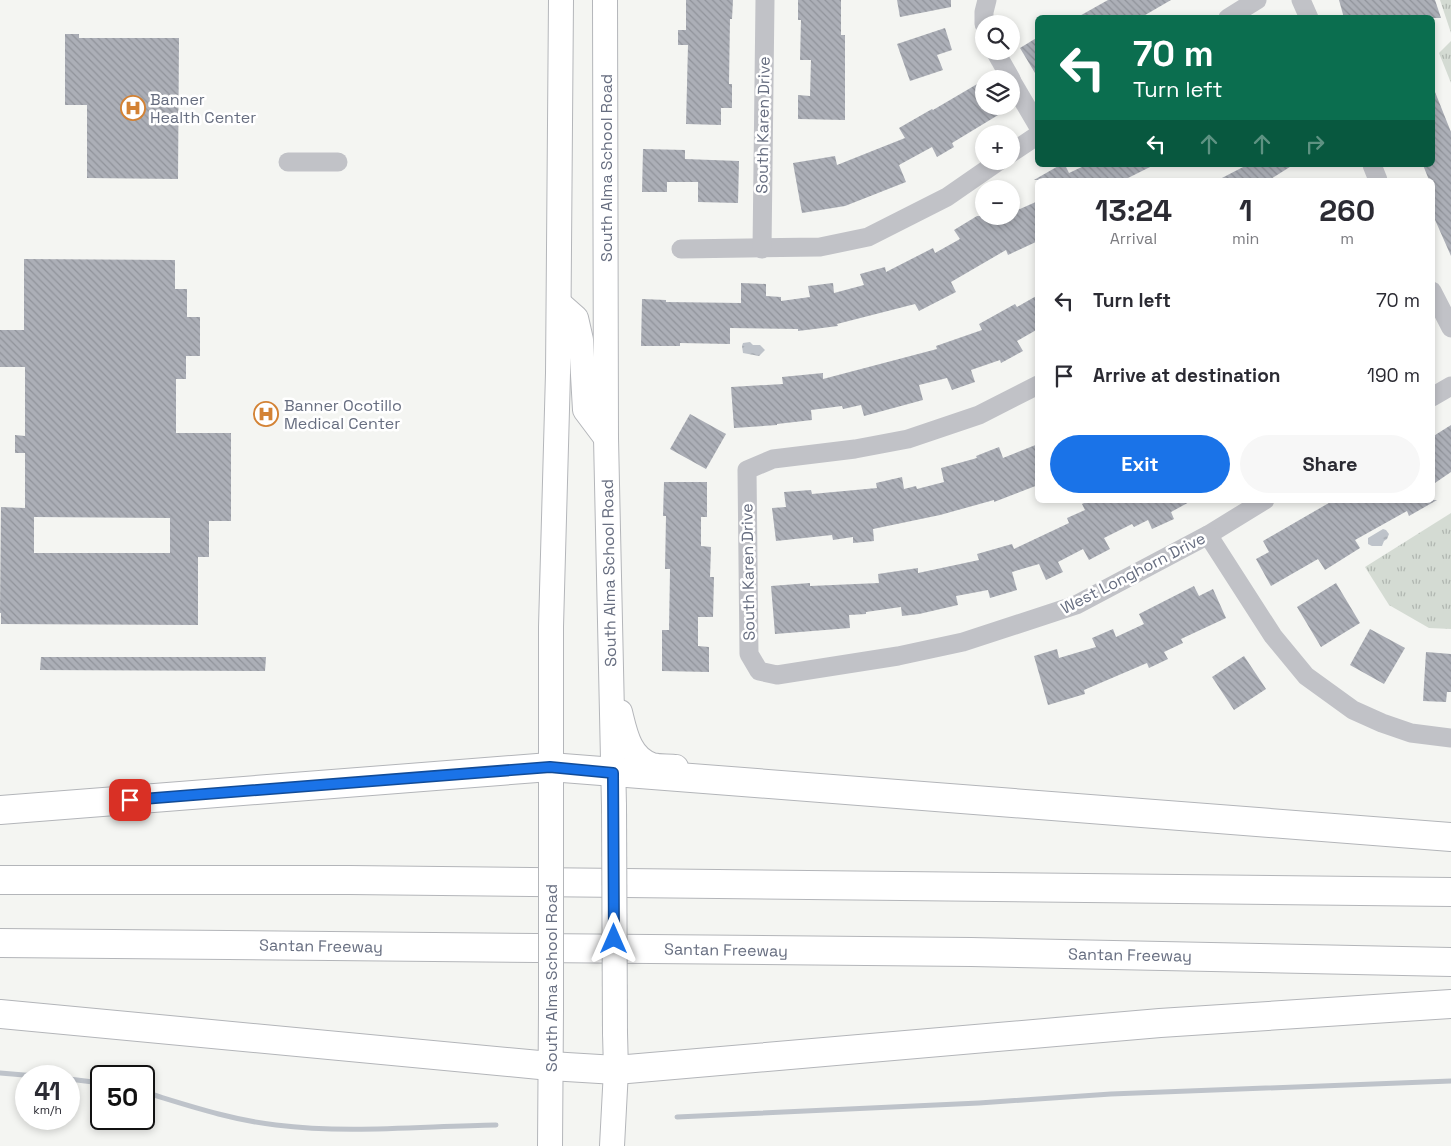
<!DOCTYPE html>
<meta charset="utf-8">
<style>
body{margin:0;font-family:"Space Grotesk",sans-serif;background:#f7f7f7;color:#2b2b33;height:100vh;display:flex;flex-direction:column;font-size:19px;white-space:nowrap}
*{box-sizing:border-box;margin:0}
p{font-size:16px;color:#7c7c81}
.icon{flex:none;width:28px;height:28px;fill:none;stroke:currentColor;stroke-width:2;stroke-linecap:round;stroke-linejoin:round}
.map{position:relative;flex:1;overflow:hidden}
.panel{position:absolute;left:1035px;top:178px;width:400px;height:325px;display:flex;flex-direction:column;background:#fff;border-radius:8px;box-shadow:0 2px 8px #0003}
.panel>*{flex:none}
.guide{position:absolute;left:1035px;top:15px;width:400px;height:152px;border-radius:8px;box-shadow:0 2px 8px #0003;background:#0b6e4f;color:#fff;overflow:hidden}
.tools{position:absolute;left:975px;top:15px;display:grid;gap:10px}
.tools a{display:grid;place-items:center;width:45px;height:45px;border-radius:50%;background:#fff;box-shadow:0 2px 8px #0003;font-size:25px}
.speed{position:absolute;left:15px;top:1065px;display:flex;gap:10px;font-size:25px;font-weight:700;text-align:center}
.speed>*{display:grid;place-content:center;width:65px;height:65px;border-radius:50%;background:#fff;box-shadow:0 2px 8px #0003;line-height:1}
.speed small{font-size:12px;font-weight:400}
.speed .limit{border:2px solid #111;border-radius:8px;background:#fff;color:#111}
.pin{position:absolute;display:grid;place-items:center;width:42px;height:42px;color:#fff;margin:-21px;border-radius:10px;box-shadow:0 2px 8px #0006}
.me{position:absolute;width:55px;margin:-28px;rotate:0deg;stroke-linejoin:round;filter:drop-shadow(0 0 4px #0008)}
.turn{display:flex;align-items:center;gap:18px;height:105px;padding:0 15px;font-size:22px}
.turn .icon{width:65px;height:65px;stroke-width:2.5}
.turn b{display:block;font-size:35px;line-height:42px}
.lanes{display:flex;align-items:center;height:48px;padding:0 15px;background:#0003;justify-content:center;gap:25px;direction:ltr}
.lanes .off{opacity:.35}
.eta{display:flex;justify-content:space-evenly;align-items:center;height:85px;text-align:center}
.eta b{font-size:30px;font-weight:600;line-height:35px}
.action{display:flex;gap:10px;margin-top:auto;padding:10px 15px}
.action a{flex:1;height:58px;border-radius:30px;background:#1a73e8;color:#fff;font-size:20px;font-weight:600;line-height:58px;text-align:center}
.action a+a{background:#f7f7f7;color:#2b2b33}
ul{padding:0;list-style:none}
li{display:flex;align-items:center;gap:15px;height:75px;padding:0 15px}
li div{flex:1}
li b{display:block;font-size:19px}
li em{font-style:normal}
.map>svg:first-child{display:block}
.grass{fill:url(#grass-tufts)}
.water{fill:url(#water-ripples)}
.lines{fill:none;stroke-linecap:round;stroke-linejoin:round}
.stream{stroke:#bec3ca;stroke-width:5}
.building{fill:url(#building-back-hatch);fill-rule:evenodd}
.major-casing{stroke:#b4b6ba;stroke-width:26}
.highway-casing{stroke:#b3b5b9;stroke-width:30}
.minor{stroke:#c1c2c7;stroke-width:19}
.major{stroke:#fff;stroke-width:24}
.highway{stroke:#fff;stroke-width:28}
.major-bridge-casing{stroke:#b4b6ba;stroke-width:26;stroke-linecap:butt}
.major-bridge{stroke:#fff;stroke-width:24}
.route-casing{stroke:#114b97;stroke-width:12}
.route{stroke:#1a73e8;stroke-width:9}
.labels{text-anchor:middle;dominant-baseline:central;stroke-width:5;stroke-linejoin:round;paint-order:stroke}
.poi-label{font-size:16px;fill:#676e80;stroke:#fff;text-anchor:start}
.street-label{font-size:16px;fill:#676e80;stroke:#fff}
</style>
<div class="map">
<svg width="1451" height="1146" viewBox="0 0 1451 1146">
<defs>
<pattern id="grass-tufts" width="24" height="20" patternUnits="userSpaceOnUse" patternTransform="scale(1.25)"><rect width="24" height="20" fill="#d4dbd3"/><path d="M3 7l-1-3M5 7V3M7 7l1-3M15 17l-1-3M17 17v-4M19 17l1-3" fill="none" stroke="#b0b6b0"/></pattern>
<pattern id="water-ripples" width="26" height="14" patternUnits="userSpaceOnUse" patternTransform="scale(1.25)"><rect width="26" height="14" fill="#bec3ca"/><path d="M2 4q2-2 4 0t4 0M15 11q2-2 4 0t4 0" fill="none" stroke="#9ea3a9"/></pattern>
<pattern id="building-back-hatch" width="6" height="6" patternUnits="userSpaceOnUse" patternTransform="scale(1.25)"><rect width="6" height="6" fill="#acafb7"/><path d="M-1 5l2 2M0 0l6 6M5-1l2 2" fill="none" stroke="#90939a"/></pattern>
</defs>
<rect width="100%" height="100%" fill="#f4f5f2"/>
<!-- grass -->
<g class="grass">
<polygon points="1440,0 1451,0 1451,33"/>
<polygon points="1451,41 1451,83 1439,53"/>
<polygon points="1451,513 1451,629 1429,628 1389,605 1365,567"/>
</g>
<!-- water -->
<g class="water">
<polygon points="750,342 753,345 760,345 765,350 759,356 743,353 742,346 743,343"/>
<polygon points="1383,529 1386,530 1389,534 1387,539 1384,541 1382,546 1372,546 1368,544 1368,538"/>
</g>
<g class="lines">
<!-- stream -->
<g class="stream">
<polyline points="0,1073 36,1076"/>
<polyline points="69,1079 101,1083"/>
<path d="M144,1092C187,1105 231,1120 276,1125C347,1134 425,1126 496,1125"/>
<polyline points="677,1117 979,1103 1111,1094 1451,1081"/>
</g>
</g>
<!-- building -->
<g class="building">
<polygon points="686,0 733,0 732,19 730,19 729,84 732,84 732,108 721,108 721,125 686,124 688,45 678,45 678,30 686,30"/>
<polygon points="798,0 841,0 841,35 845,35 845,120 798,119 798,95 810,96 811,60 800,60 801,20 798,20"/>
<polygon points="897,0 951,0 951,7 900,17"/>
<polygon points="1108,0 1171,0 1140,18 1076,18"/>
<polygon points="1339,0 1435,0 1441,18 1344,18"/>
<polygon points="945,28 952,50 937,55 943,70 910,81 897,44"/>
<polygon points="65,34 79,34 79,38 179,38 178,179 87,178 87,105 65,105"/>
<polygon points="1038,37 1038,78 1020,48"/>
<polygon points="984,80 984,106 1013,106 952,143 954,147 937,157 932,147 899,165 906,182 845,206 802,213 793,163 835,156 837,165 905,138 899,128 932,109 933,110"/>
<polygon points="1433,87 1451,132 1451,256 1432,213 1432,180 1429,180 1423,165 1432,165"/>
<polygon points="643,149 685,150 685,159 739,161 738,203 698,202 698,182 667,182 667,192 642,192"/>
<polygon points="1060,165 1065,165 1069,173 1086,165 1154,165 1124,180 1034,180"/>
<polygon points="1247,165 1293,165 1269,180 1218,180"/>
<polygon points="1038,201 1038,241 1008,255 1006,250 951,282 956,292 919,311 915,304 837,324 838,326 798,331 798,329 730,328 730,344 680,343 680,346 641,346 642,299 666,300 666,302 741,303 741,283 766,284 766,296 781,297 781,301 810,297 808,286 833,283 834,293 864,285 860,274 885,267 886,272 933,248 935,253 960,239 954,230 977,216 1011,216 1011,213"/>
<path d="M24,259L175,260V289H187V317H200V356H186V379H176V433H231V521H209V557H198V625L1,624V613H0L1,507L25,508V453H15V435L25,436V367H0V330H24ZM34,517L170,518V553H34Z"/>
<polygon points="1038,295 1038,329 1017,341 1023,351 1001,363 1000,360 971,370 975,382 952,390 947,378 919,385 923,400 864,416 861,405 843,409 842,406 811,410 812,420 777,424 777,425 734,428 731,387 783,384 782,377 823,373 823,379 937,349 936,346 982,330 979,324 1015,304 1017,307"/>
<polygon points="690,414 726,434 706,469 670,449"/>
<polygon points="1451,425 1451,472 1432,485 1432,437"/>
<polygon points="1038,444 1038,485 994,502 994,500 940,515 873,529 874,541 853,543 853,537 833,540 832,535 776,541 772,508 786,507 784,492 811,490 812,494 877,488 876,483 902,477 904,489 916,486 917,489 944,482 941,468 977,458 976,456 999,447 1003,458"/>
<polygon points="664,482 707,482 707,517 701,517 701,546 711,547 710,577 714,577 713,617 698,617 698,646 709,647 709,672 662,671 662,630 669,630 670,569 665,569 666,516 663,516"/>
<polygon points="1090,500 1193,500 1171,512 1174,519 1152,529 1148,520 1134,527 1132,524 1104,538 1110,549 1089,560 1083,549 1058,562 1063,572 1046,580 1039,564 1012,572 1017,590 990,598 988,590 956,596 958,605 919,614 902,616 901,607 866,612 866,614 849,615 850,628 775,634 771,586 810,583 810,586 879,583 878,574 918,568 918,573 979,560 977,554 1012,544 1014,549 1069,523 1067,518 1085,510 1082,504"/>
<polygon points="1334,500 1437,500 1409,516 1407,511 1355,540 1360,548 1325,570 1318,559 1271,586 1256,559 1269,552 1263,541"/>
<polygon points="1336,583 1360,623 1321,647 1297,607"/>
<polygon points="1194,586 1199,596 1213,589 1226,618 1181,639 1183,643 1164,652 1168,659 1149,668 1147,663 1084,690 1085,694 1048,705 1034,656 1057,649 1059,658 1096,647 1092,638 1113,629 1116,637 1144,624 1139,614"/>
<polygon points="1370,629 1405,648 1384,684 1350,665"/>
<polygon points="1426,652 1451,654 1451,692 1447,692 1446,702 1423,701"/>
<polygon points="1244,656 1266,689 1234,710 1212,677"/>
<polygon points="41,657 266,657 265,671 40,670"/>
</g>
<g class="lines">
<defs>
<g id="major">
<polyline points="605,0 606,438 614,806"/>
<polyline points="559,303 576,318 581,340 585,410 606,438"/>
<path d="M620,712C625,732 629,757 652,765C659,767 669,766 676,767"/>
<polyline points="551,804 551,627 558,373 561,0"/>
<polyline points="550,1146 551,1010"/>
<polyline points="612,1146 616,1070 615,1033"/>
</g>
<g id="highway">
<polyline points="0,810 550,767 1451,837"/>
<polyline points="0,880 349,880 1451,892"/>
<polyline points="0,943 971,952 1451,962"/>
<polyline points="0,1014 550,1066 616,1070 1160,1023 1451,1004"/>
</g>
</defs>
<!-- major casing -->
<use href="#major" class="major-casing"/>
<!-- highway casing -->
<use href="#highway" class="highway-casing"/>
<!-- minor -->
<g class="minor">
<polyline points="1301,0 1309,18"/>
<polyline points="1228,18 1257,0"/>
<polyline points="984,24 984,12 987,0"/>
<polyline points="995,51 1011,79"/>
<polyline points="1011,80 1038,126"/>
<polyline points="1011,153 1038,135"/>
<polyline points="288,162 338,162"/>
<polyline points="1372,165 1378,180"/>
<polyline points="681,249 820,247 868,237 947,197 999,161"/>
<polyline points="762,249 765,0"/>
<polyline points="1432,291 1451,328"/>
<polyline points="1038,385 979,415 908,439 855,449 773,459 747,470 749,654 759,671 777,675 898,656 963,642 1076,605 1208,535 1265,500"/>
<polyline points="1432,397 1451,386"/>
<polyline points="1208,535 1273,636 1306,676 1353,710 1382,723 1411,733 1451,738"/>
</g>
<!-- major -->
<use href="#major" class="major"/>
<!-- highway -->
<use href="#highway" class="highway"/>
<defs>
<g id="major-bridge">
<polyline points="551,804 551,1010"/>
<polyline points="614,806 615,1033"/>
</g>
</defs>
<!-- major-bridge casing -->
<use href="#major-bridge" class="major-bridge-casing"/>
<!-- major-bridge -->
<use href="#major-bridge" class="major-bridge"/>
</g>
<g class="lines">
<defs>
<polyline id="route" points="130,800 550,767 613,773 614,939"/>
</defs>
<!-- route casing -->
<use href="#route" class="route-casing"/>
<!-- route -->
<use href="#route" class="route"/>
</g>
<!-- icons -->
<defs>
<symbol id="hospital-ring" viewBox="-11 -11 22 22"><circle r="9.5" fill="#fff" stroke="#d38234" stroke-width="1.5"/><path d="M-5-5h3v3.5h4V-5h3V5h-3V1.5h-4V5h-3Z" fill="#d38234"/></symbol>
</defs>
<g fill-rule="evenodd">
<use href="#hospital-ring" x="119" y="94" width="28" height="28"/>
<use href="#hospital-ring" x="252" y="400" width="28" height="28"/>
</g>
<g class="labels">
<!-- poi labels -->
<g class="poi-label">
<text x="150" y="99">Banner<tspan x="150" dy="18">Health Center</tspan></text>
<text x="284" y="405">Banner Ocotillo<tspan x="284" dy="18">Medical Center</tspan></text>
</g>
<!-- street labels -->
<g class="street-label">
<text transform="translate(763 125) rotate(-89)">South Karen Drive</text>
<text transform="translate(606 168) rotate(-90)">South Alma School Road</text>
<text transform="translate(748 572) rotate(-91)">South Karen Drive</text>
<text transform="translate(609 573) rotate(-91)">South Alma School Road</text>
<text transform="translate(1133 573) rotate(-27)">West Longhorn Drive</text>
<text transform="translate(321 946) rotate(1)">Santan Freeway</text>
<text transform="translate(726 950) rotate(1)">Santan Freeway</text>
<text transform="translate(1130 955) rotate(1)">Santan Freeway</text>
<text transform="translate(551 978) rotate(-90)">South Alma School Road</text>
</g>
</g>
</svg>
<div class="tools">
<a><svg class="icon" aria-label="search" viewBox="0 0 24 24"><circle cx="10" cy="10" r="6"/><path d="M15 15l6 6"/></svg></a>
<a><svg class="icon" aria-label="layers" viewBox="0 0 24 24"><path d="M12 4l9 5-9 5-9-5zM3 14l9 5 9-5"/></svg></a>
<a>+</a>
<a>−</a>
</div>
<div class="speed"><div>41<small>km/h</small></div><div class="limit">50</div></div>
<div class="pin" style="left:130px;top:800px;background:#d93025"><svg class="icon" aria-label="arrive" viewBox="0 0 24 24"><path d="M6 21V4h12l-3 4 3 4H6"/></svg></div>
<svg class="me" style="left:614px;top:939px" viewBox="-20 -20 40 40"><path d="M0-17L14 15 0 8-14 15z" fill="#1a73e8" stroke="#fff" stroke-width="4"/></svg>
<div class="guide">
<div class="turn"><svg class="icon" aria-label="left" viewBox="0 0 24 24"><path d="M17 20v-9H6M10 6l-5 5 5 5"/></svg><div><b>70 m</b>Turn left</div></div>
<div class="lanes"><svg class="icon" aria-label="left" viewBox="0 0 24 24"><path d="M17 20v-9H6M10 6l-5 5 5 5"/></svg><svg class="icon off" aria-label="ahead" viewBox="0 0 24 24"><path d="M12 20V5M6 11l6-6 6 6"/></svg><svg class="icon off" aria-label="ahead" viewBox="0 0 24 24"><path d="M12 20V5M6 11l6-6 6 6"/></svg><svg class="icon off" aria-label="right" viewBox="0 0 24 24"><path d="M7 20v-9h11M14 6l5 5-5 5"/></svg></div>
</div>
<section class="panel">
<div class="eta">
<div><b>13:24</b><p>Arrival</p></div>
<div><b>1</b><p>min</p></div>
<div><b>260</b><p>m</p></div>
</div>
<ul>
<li><svg class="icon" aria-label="left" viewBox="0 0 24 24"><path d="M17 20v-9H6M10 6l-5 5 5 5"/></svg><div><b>Turn left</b></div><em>70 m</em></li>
<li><svg class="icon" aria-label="arrive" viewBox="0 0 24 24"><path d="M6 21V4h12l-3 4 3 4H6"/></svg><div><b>Arrive at destination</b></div><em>190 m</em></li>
</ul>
<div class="action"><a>Exit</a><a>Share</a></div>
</section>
</div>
